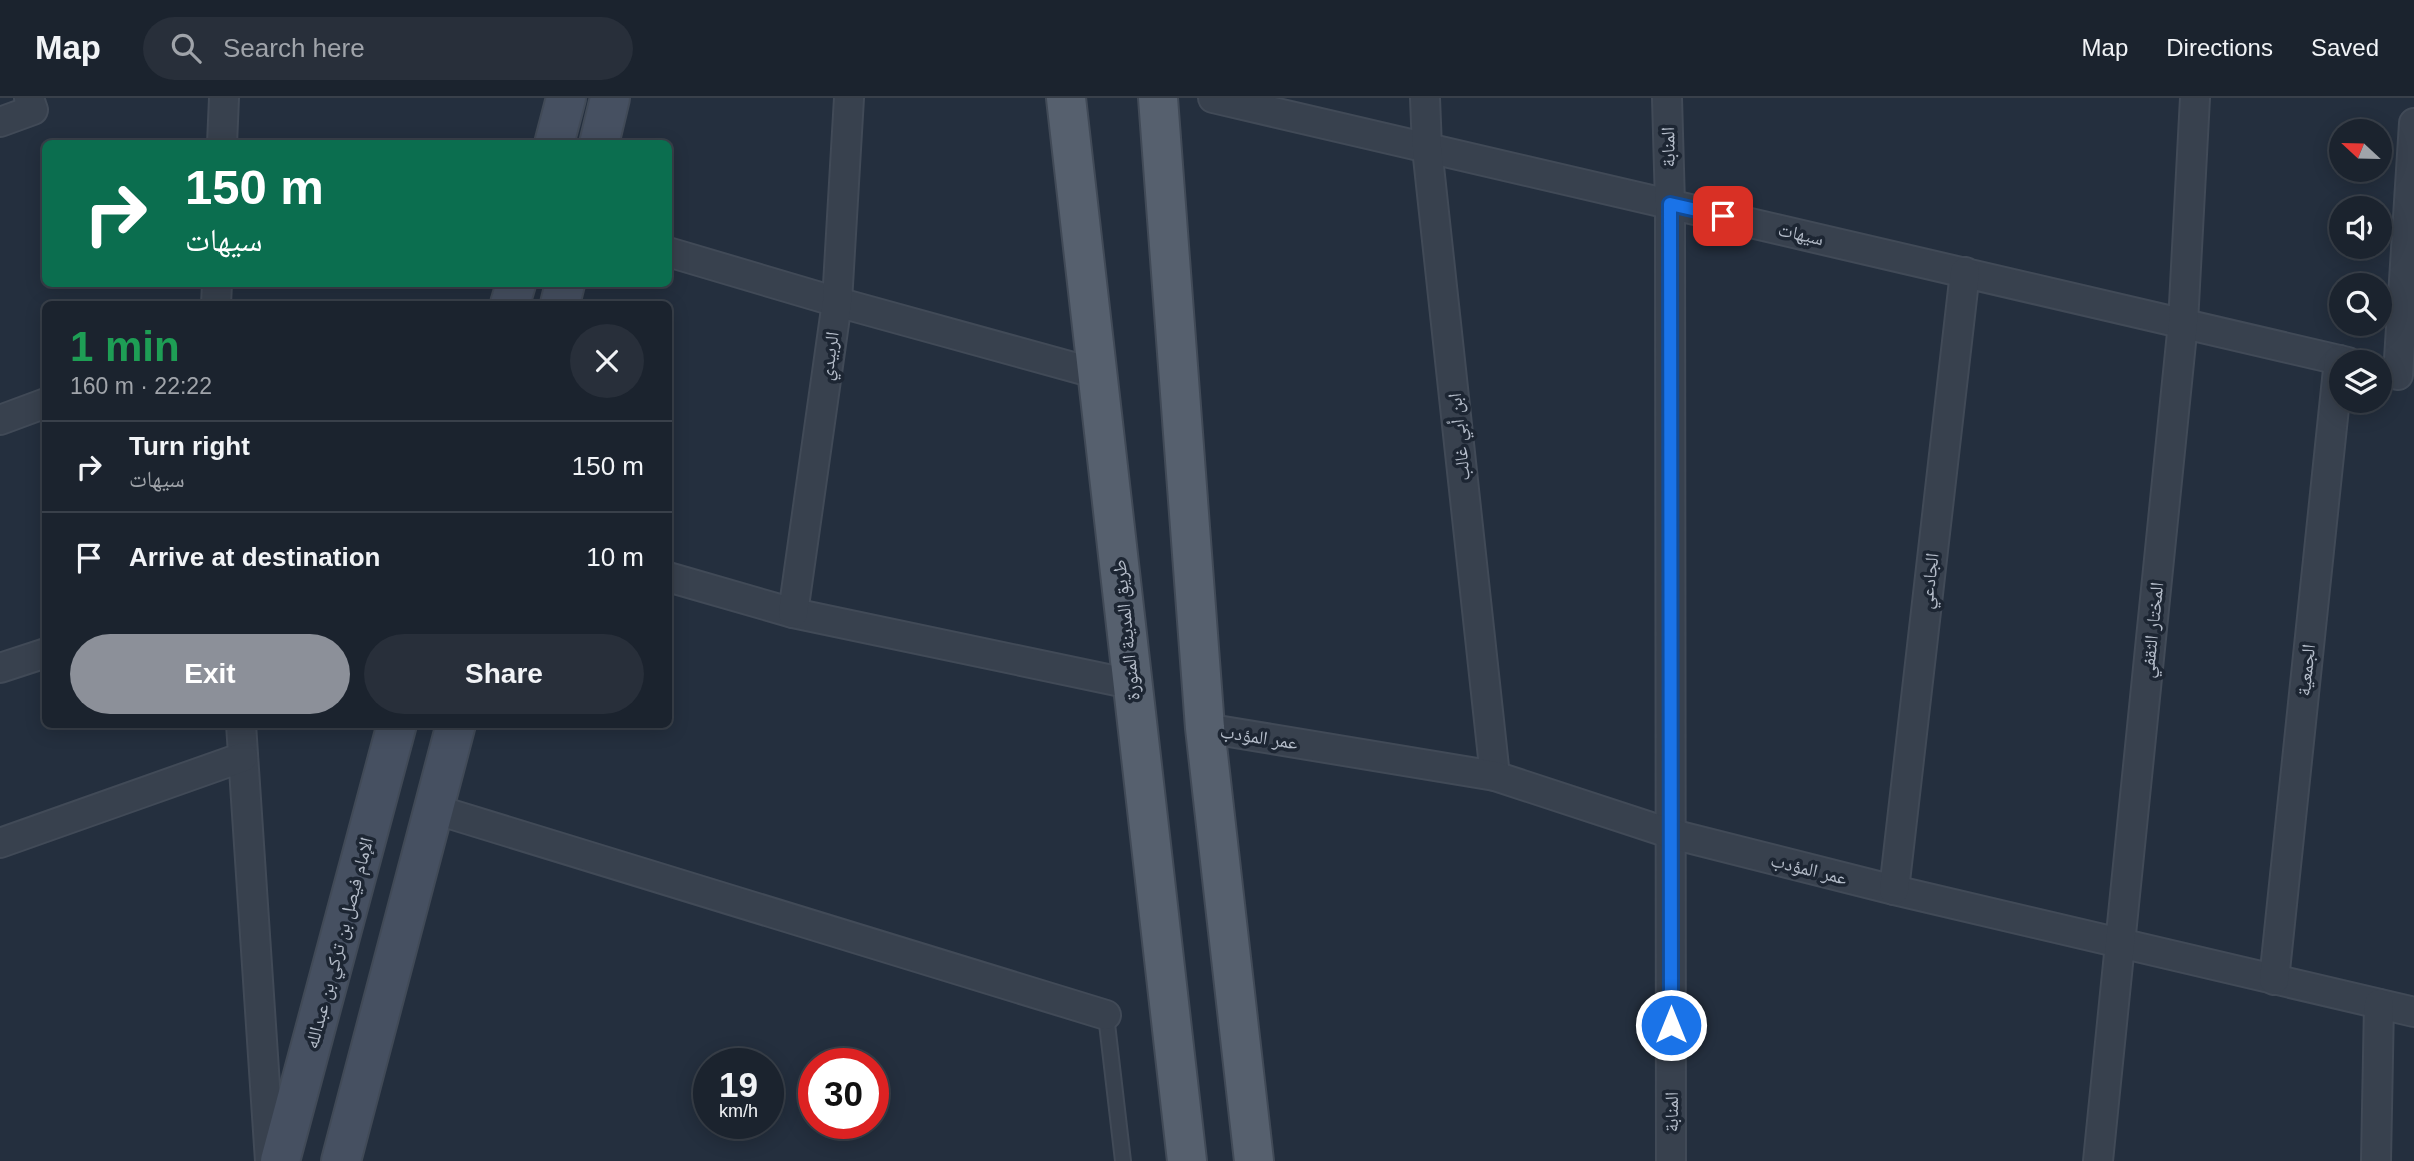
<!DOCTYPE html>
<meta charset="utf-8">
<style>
body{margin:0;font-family:Helvetica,"Noto Naskh Arabic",sans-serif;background:#282f3a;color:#f1f3f6;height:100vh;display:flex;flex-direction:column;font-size:26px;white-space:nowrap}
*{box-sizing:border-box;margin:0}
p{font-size:23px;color:#a0a4aa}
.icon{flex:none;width:38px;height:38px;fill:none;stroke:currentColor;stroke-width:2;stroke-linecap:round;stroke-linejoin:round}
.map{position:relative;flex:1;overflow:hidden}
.side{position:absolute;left:42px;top:203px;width:630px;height:427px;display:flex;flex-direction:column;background:#1b232e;border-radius:10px;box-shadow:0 4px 18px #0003,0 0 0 2px #39404a}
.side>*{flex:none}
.top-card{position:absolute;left:42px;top:42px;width:630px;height:147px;border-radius:10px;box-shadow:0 4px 18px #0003,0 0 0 2px #39404a;background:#0b6e4f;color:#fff;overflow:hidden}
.needle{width:46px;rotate:292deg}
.tools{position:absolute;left:2329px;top:21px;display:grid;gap:14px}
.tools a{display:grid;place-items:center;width:63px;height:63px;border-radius:50%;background:#1b232e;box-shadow:0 4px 18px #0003,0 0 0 2px #39404a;font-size:35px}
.speed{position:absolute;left:693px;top:950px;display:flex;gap:14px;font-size:35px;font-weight:700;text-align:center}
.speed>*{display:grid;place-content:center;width:91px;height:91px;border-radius:50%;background:#1b232e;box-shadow:0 4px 18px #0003,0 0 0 2px #39404a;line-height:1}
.speed small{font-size:18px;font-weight:400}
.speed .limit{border:10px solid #d22;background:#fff;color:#111}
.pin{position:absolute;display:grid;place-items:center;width:60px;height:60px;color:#fff;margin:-30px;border-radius:14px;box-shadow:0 4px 10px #0006}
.me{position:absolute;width:77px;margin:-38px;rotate:0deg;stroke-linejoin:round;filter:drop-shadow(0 0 5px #0008)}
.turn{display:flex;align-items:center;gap:24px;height:147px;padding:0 28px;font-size:32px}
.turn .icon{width:91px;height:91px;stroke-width:2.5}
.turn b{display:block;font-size:49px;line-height:60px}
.round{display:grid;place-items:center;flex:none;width:74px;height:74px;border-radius:37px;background:#282f3a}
.headline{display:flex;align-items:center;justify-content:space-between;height:119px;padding:0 28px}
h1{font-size:42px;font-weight:800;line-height:52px;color:#1e9e55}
.button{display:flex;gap:14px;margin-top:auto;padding:14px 28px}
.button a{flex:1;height:80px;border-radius:42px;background:#8c9099;color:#fff;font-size:28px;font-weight:800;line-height:80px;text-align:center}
.button a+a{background:#282f3a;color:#f1f3f6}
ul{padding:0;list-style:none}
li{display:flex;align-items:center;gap:21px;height:91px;padding:0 28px;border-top:2px solid #39404a}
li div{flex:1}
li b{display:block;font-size:26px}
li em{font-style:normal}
header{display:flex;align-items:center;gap:42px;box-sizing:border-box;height:98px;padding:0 35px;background:#1b232e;border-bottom:2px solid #39404a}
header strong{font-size:33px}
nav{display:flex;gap:38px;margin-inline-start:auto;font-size:24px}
.search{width:490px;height:63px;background:#282f3a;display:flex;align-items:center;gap:18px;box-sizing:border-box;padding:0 24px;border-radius:38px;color:#a0a4aa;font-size:26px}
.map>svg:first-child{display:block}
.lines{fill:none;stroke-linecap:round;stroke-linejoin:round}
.service-casing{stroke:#414a57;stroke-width:18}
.minor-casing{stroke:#414a57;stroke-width:32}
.secondary-casing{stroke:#414a57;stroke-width:42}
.primary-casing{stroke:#414a57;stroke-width:42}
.service{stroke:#38414e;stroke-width:14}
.minor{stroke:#38414e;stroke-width:28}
.secondary{stroke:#465061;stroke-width:38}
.primary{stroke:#56606e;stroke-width:38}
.route-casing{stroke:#114b97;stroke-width:18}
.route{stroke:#1a73e8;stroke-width:12}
.labels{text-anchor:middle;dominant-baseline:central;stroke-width:7;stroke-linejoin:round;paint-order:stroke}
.street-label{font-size:19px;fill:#b4bcc9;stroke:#1d2633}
</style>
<header>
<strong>Map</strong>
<div class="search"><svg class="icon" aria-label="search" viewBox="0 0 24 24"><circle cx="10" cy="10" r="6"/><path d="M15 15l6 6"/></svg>Search here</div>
<nav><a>Map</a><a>Directions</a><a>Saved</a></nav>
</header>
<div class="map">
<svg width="2414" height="1063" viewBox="0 0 2414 1063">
<rect width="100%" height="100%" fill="#242f3e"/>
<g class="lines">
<defs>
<polyline id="service" points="1106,917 1123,1063"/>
<g id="minor">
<polyline points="1213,0 2348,264"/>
<polyline points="1425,0 1427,50 1495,678"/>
<polyline points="1667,0 1670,106 1671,1063"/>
<polyline points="0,24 33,12 29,0"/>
<polyline points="222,46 224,0"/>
<polyline points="668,154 837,204 1098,276"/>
<polyline points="216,206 217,186"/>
<polyline points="2398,277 2414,25"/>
<polyline points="0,322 46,305"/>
<polyline points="668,479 793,515 1131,586"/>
<polyline points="793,515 837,204 849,0"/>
<polyline points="0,570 46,555"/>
<polyline points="241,626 270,1063"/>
<polyline points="1205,630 1495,678 1672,736 1894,792 2414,914"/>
<polyline points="434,711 1106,917"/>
<polyline points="0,745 243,659"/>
<polyline points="1894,792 1965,174"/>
<polyline points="2274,882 2339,262"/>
<polyline points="2098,1063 2183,225 2195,0"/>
<polyline points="2376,1063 2379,906"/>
</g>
<g id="secondary">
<polyline points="554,46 566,0"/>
<polyline points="599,46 610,0"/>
<polyline points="510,206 516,186"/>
<polyline points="560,206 565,186"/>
<polyline points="280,1063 397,626"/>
<polyline points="341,1063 456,626"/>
</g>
<g id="primary">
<polyline points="1066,0 1187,1063"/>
<polyline points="1158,0 1205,630 1254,1063"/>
</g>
</defs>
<!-- service casing -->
<use href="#service" class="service-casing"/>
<!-- minor casing -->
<use href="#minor" class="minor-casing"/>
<!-- secondary casing -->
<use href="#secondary" class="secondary-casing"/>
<!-- primary casing -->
<use href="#primary" class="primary-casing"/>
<!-- service -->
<use href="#service" class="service"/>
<!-- minor -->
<use href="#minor" class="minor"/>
<!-- secondary -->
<use href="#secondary" class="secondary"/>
<!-- primary -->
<use href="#primary" class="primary"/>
</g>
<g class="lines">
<defs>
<polyline id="route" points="1671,927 1670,106 1723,118"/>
</defs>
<!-- route casing -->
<use href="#route" class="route-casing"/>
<!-- route -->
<use href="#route" class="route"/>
</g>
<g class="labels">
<!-- street labels -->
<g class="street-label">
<text transform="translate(1668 49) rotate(-91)">المنابة</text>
<text transform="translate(1801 136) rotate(13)">سيهات</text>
<text transform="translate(829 258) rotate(-82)">الربيدي</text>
<text transform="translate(1459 339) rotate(-96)">ابن أبي غالب</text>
<text transform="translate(1929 483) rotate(-83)">الجادعي</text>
<text transform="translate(1126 532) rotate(-96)">طريق المدينة المنورة</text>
<text transform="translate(2152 532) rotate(-84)">المختار الثقفي</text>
<text transform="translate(2306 572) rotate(-84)">الجمعية</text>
<text transform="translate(1259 639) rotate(9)">عمر المؤدب</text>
<text transform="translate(1809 771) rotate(14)">عمر المؤدب</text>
<text transform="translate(339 845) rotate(-75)">الإمام فيصل بن تركي بن عبدالله</text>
<text transform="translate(1671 1014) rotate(-90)">المنابة</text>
</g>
</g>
</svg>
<div class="tools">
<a><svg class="needle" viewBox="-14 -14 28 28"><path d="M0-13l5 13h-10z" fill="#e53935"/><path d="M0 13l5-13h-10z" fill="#a0a4aa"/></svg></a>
<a><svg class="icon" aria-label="sound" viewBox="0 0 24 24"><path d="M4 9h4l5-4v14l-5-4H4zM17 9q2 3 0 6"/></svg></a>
<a><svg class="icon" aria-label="search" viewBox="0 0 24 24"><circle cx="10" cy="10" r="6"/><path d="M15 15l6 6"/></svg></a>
<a><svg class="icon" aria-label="layers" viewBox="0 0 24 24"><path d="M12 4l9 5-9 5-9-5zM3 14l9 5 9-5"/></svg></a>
</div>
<div class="speed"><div>19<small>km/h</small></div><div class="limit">30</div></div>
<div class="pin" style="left:1723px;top:118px;background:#d93025"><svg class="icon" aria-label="arrive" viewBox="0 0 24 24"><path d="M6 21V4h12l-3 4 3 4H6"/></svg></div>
<svg class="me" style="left:1671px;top:927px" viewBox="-20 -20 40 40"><circle r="17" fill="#1a73e8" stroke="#fff" stroke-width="3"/><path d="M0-11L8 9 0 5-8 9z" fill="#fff"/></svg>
<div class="top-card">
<div class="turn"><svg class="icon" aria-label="right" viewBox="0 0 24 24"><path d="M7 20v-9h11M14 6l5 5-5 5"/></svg><div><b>150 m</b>سيهات</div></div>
</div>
<section class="side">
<div class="headline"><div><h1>1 min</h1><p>160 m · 22:22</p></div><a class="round"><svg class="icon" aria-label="close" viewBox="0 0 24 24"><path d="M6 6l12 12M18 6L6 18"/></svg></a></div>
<ul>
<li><svg class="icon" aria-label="right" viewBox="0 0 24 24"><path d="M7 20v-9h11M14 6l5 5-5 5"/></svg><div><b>Turn right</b><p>سيهات</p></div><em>150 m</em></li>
<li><svg class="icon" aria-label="arrive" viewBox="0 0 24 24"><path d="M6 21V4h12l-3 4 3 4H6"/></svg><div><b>Arrive at destination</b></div><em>10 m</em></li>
</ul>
<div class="button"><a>Exit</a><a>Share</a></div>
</section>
</div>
